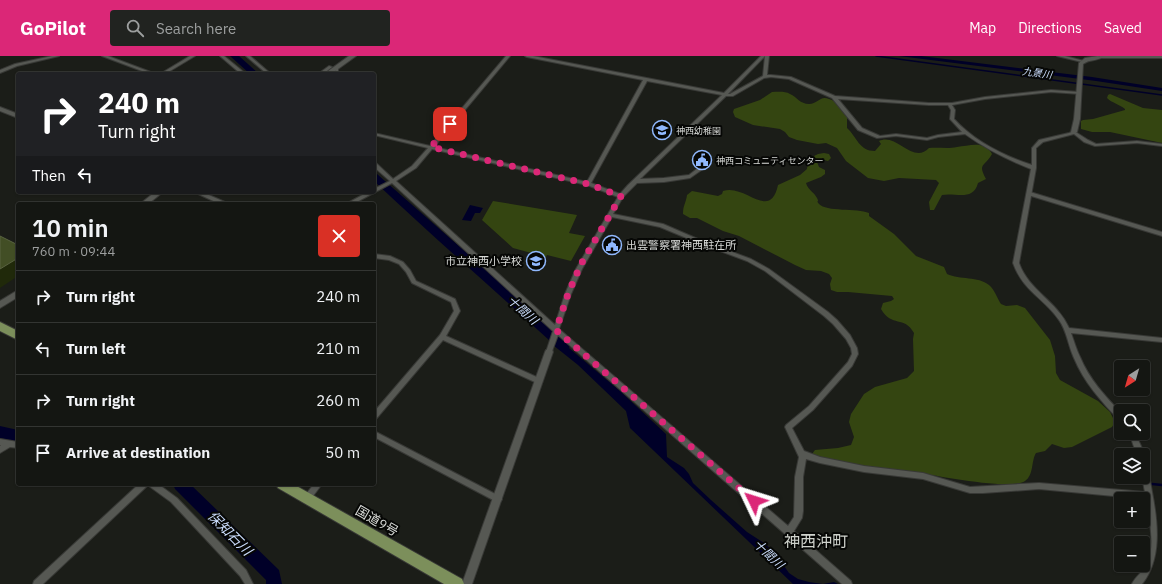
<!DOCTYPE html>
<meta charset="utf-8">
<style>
body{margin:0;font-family:"IBM Plex Sans","Noto Sans JP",sans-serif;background:#212320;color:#f1f3f6;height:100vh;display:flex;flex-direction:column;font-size:15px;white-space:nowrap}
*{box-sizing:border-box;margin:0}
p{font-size:13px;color:#9d9f9f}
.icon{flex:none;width:22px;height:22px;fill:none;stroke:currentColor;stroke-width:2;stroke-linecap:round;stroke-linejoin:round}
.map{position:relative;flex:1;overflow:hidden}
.side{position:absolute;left:16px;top:146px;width:360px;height:284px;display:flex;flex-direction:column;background:#141612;border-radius:4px;box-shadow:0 1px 3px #0004,0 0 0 1px #333532}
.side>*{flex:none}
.hud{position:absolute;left:16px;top:16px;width:360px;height:122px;border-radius:4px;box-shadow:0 1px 3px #0004,0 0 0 1px #333532;background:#202124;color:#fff;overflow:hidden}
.needle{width:26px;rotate:217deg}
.tools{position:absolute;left:1114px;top:304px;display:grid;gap:8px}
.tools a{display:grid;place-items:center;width:36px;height:36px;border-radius:4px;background:#141612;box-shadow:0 1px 3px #0004,0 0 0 1px #333532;font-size:20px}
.pin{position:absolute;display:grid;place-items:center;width:34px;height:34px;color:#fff;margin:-17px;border-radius:8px;box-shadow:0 2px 6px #0006}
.me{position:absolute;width:44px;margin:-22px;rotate:311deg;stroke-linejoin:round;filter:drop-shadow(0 0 3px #0008)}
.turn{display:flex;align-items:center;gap:14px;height:84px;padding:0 16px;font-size:18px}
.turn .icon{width:52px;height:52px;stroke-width:2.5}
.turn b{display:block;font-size:28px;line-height:34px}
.then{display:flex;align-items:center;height:38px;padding:0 16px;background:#0003;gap:8px;font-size:15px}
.round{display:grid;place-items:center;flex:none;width:42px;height:42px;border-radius:4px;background:#212320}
.head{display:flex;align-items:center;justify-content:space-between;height:68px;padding:0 16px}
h1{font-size:24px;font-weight:600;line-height:30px}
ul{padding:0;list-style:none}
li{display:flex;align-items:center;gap:12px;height:52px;padding:0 16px;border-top:1px solid #333532}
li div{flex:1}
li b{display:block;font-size:15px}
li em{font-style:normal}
header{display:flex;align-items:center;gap:24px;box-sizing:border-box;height:56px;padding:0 20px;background:#db2777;color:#fff}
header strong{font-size:19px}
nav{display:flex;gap:22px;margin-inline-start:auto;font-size:14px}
.search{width:280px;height:36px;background:#212320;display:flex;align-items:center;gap:10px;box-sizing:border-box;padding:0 14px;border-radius:4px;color:#9d9f9f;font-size:15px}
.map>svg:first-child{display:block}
.green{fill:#344511}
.water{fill:#000028}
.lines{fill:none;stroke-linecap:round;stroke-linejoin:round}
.stream-far1{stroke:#000028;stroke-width:1.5}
.stream{stroke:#000028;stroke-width:2.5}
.river{fill:#000028;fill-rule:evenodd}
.minor-casing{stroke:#383936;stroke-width:2}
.tertiary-casing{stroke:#383936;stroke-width:2}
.secondary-casing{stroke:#383936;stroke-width:2}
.trunk-casing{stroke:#383936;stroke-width:2}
.minor{fill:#565853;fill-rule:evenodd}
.tertiary{fill:#565853;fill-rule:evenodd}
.secondary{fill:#565853;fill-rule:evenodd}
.trunk{fill:#7c8f5b;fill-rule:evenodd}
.shaded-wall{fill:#20290a}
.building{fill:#424e25;stroke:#596341}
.route{stroke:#db2777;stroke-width:7;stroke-dasharray:0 12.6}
.labels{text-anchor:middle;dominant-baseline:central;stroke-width:4;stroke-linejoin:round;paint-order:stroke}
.far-poi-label{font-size:9px;fill:#d7d9d6;stroke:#060705;text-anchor:start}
.far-water-label{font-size:10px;font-style:italic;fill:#cadcfc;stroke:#060705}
.poi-label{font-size:11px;fill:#d7d9d6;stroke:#060705;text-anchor:start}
.water-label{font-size:12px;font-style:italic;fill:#cadcfc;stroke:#060705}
.near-street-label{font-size:13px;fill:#d7d9d6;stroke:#060705}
.near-water-label{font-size:14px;font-style:italic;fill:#cadcfc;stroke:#060705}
.near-quarter-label{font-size:16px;fill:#cfd2cc;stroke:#060705}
</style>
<header>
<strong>GoPilot</strong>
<div class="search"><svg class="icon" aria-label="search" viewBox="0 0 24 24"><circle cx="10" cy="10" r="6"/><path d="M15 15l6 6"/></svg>Search here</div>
<nav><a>Map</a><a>Directions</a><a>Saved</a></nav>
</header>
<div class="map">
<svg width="1162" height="528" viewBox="0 0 1162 528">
<rect width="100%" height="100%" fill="#1b1d18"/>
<!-- green -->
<g class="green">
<path d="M772,36C778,36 785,35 790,38C797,41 800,48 809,48C818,48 820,39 829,43C837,45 842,53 847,60V72C857,81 859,95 875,95L881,88L879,85C896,76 913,109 929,92C938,91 948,93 957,91C969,90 985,84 992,98C985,111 977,107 986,123L978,127C973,146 955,136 942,139L934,154H930L929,146L939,127L936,124L899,122L884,125L868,122L846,105L837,92L826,87L818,88L797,84L789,81L785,76L780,73L753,69L735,61L733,56L734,53L760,44Z"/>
<path d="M1110,38L1143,52L1162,54V87L1110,76H1092L1081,73V65L1083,64L1093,63L1125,54V53C1119,48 1112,47 1107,42L1108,39Z"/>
<path d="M824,97L829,98L831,102L828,105L824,104L817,106L819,111L825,114V118L821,121L806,127C808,134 814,136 817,142C820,148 815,143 819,148C826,156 857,152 869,157V160L894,178L916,200L944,211L947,218C960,224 978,220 989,229C995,234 997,242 1001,248L1006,250L1017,249L1025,252L1050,284L1055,300L1056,317L1060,324L1098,345L1110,356L1115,366L1112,371L1072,391L1064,392L1052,388L1045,395L1036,397C1031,405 1034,419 1025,425C1011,435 934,419 914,416C880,412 843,413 812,398L815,394L838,392L851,389L854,381L849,366L851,358L864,338L875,331L907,322L914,315L913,283L914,277C904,259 892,272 881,253L883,247L891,245L894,243L892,240L848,236H837L831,234L830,228L832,222L829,218L821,215L806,214L795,209L739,180L723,175L697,162H690L683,158C683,149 686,147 687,139L692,135L718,140L722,138L723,135C745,127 770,166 778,129L800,119L807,113L808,103L818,98Z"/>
<polygon points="493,145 577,159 569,177 585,180 571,205 547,199 546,201 513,192 482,164"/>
</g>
<!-- water -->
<g class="water">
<polygon points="899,0 921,0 1092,21 1162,32 1162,35 1096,25"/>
<polygon points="470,149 483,152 480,157 475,157 471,165 462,164"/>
<polygon points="556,281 620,335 666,378 667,401 684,412 689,418 693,427 711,444 747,476 764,487 775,497 789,517 798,523 809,526 823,528 834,526 838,528 793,528 630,372 626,355 578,309 553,289"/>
</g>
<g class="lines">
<!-- stream-far1 -->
<polyline class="stream-far1" points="876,0 1162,39"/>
<!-- stream -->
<polyline class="stream" points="1152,428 1162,429"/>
<!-- river -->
<g class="river">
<polygon points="230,0 239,0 259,18 250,18"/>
<path d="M374,117L377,118L568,286L570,290L568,294L564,295L560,294C498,237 435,183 374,125Z"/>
<polygon points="0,370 18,374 18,386 0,382"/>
<polygon points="173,428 190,428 279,514 282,528 266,528 266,524 175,433"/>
</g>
<defs>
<g id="minor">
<polygon points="52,0 59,0 17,10 0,17 0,14 15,8"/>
<polygon points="102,0 108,0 156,18 150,18"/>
<polygon points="190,0 195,0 165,18 160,18"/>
<polygon points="220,0 224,0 246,18 241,18"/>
<polygon points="246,0 250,0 271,18 267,18"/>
<path d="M506,0H510L434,91L587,126L643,24L527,1L525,0H533L724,37L761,0H769L767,19H771L791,21L835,40L929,47H952L985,41L1051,34L1079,36L1081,37V38L1051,36L985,43L952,49L955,54L954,63C974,85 1004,100 1032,109V92L1039,84L1069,77L1074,75L1088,84L1096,88L1137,85L1162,88V90L1137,87L1095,90L1084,86L1074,78L1043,86L1036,92V112L1019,207C1029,235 1057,245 1069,272L1162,282V286L1071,277C1074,285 1076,293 1080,301C1089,323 1105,340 1121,357V365L1119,364C1101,345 1084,326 1074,302C1068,289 1067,275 1059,264C1044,242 1023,235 1013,207L1031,113C1008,104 986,93 965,78L938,81L927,84L896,80L877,82L858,74L832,42L789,23L771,21L764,22L733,40H726L640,123L664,122L689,119L706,106H710V108L690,122L664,126L637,127L623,141L613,158L663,168L700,184L751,203L769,213L828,256L837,264L850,279L857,292L858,298L852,310L813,354L792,372L804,395L820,401L864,410L923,417L970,431L1039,427L1145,436L1142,421H1143V405L1146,406C1149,415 1150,426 1152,436C1158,467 1162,503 1142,528H1132C1135,521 1143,516 1147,508C1156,490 1149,462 1146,443L1039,433L983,437H970L923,423L864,416L820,407L806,403L803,421V455L802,462L794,475L851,525L852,528H842L558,279L551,298H547L546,296L553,275L392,127L353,148H346L368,136H374V133L390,125L374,111V106L376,107L393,123L412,110L428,92L374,79V77L430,90ZM765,0L763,20L730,38H728ZM647,25L722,39L628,129L620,138L591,127ZM838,43L929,49H948L951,54L950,63L962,76L938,79L927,82L896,78L880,80L862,72ZM432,93L587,129L618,141L576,213L565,238L555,269L396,125L416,112ZM612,161L660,171L696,186L747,205L765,215L824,260L833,268L846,283L851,292L852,298L848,306L809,350L786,369L785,371L799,401L795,421L794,461L788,470L559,273L571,238L582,213Z"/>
<polygon points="1057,0 1065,0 1084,5 1082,6"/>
<polygon points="1100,0 1162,0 1162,2 1101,2 1099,1"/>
<polygon points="329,10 332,11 323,18 318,18"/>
<polygon points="336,13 338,13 338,17 337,18 332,18 335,16"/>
<polygon points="194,136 202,136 227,147 228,148 220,148"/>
<polygon points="374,198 390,200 403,206 410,214 416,225 455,243 460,255 446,280 541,323 542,325 541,327 539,328 537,327 443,284 376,363 374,364 374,356 440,279 454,255 451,246 412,227 406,216 399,208 389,204 374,202"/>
<polygon points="374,375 501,441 502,443 501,445 498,446 495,445 374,381"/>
<polygon points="1129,377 1135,377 1145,399 1143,401 1143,399 1137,399"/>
<polygon points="0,383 18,386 18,392 10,391 0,397 0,390 1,389 0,389"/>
<polygon points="139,428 148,428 147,430 43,528 33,528 34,525"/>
<polygon points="148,428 158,428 177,442 246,514 253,528 245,528 240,520 171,446 149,430"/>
<polygon points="314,428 322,428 310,444 307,445 304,444 303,442"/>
</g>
<g id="tertiary">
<path d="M1098,0L1103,1C1097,5 1090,3 1083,8L1080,63L1077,76L1074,78L1072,77L1071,76L1074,63L1079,7L1085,2Z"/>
<polygon points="0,51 18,58 18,62 0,55"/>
<polygon points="1030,136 1162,176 1162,180 1028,139 1028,137"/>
<polygon points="549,293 552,294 553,296 472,528 462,528 545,296 546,294"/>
</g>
<g id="secondary">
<polygon points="349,0 356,0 331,18 324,18"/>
<polygon points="155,136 163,136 148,148 140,148"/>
<polygon points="18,234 18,241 0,252 0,245"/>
</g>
<g id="trunk">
<polygon points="0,266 18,275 18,284 0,275"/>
<polygon points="276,428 293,428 462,523 464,528 444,528 278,432"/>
</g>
</defs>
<!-- minor casing -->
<use href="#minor" class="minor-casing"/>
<!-- tertiary casing -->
<use href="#tertiary" class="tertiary-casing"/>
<!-- secondary casing -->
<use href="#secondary" class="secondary-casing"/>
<!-- trunk casing -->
<use href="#trunk" class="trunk-casing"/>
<!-- minor -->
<use href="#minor" class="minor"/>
<!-- tertiary -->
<use href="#tertiary" class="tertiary"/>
<!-- secondary -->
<use href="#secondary" class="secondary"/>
<!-- trunk -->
<use href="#trunk" class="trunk"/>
</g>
<!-- shaded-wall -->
<polygon class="shaded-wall" points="18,202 18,220 0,232 0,213"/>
<!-- building -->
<polygon class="building" points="0,180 18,189 18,202 0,213"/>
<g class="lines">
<!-- route -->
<polyline class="route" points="450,68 431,91 588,128 621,140 581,208 568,238 556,274 754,445"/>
</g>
<!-- icons -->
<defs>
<symbol id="school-ring" viewBox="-11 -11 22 22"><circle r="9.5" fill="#060705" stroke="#90b8fd" stroke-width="1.5"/><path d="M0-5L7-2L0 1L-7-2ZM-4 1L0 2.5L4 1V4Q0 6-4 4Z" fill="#90b8fd"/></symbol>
<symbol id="civic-ring" viewBox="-11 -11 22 22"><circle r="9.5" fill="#060705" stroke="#90b8fd" stroke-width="1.5"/><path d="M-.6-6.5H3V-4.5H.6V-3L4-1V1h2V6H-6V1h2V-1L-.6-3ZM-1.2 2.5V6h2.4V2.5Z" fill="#90b8fd"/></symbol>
</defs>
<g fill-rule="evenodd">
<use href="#school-ring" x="651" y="63" width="22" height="22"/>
<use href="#civic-ring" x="691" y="93" width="22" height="22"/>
<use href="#civic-ring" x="601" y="178" width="22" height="22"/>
<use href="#school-ring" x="525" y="194" width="22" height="22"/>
</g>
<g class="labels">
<!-- far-poi labels -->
<g class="far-poi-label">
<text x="676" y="74">神西幼稚園</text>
<text x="716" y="104">神西コミュニティセンター</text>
</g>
<!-- far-water labels -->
<g class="far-water-label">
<text transform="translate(1037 17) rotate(8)">九景川</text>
</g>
<!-- poi labels -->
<g class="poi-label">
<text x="626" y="189">出雲警察署神西駐在所</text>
<text x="522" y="205" text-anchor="end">市立神西小学校</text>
</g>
<!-- water labels -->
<g class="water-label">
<text transform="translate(523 254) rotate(42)">十間川</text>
<text transform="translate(769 498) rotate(43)">十間川</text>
</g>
<!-- near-street labels -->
<g class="near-street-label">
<text transform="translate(377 465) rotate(30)">国道9号</text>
</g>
<!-- near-water labels -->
<g class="near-water-label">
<text transform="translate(230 477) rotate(45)">保知石川</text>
</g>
<!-- near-quarter labels -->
<g class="near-quarter-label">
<text x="816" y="485">神西沖町</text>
</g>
</g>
</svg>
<div class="tools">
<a><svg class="needle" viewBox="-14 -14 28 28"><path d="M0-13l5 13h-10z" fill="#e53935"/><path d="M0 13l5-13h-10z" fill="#9d9f9f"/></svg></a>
<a><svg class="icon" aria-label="search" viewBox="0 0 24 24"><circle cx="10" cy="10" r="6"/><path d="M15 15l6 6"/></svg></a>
<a><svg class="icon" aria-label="layers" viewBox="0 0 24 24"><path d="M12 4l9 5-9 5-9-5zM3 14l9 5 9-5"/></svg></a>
<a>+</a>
<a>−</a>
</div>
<div class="pin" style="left:450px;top:68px;background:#d93025"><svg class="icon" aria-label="arrive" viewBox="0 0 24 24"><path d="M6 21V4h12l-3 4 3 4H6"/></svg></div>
<svg class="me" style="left:754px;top:445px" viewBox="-20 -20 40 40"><path d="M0-17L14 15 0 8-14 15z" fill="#db2777" stroke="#fff" stroke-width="4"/></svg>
<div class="hud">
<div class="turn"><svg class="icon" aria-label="right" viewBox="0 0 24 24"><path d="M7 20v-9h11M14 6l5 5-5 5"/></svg><div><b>240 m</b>Turn right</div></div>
<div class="then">Then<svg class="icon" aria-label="left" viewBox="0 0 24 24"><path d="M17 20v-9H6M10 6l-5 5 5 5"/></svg></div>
</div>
<section class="side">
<div class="head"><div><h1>10 min</h1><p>760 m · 09:44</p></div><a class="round" style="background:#d93025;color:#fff"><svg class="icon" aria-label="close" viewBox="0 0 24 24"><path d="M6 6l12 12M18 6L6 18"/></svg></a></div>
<ul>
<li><svg class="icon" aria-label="right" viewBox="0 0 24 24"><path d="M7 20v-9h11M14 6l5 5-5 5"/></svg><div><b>Turn right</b></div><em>240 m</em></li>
<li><svg class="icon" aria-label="left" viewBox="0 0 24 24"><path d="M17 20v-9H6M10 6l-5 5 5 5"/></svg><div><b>Turn left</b></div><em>210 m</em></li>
<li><svg class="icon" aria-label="right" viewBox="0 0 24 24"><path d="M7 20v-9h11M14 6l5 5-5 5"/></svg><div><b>Turn right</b></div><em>260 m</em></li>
<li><svg class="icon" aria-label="arrive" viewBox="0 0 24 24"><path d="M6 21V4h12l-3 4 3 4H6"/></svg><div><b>Arrive at destination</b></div><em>50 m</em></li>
</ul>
</section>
</div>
